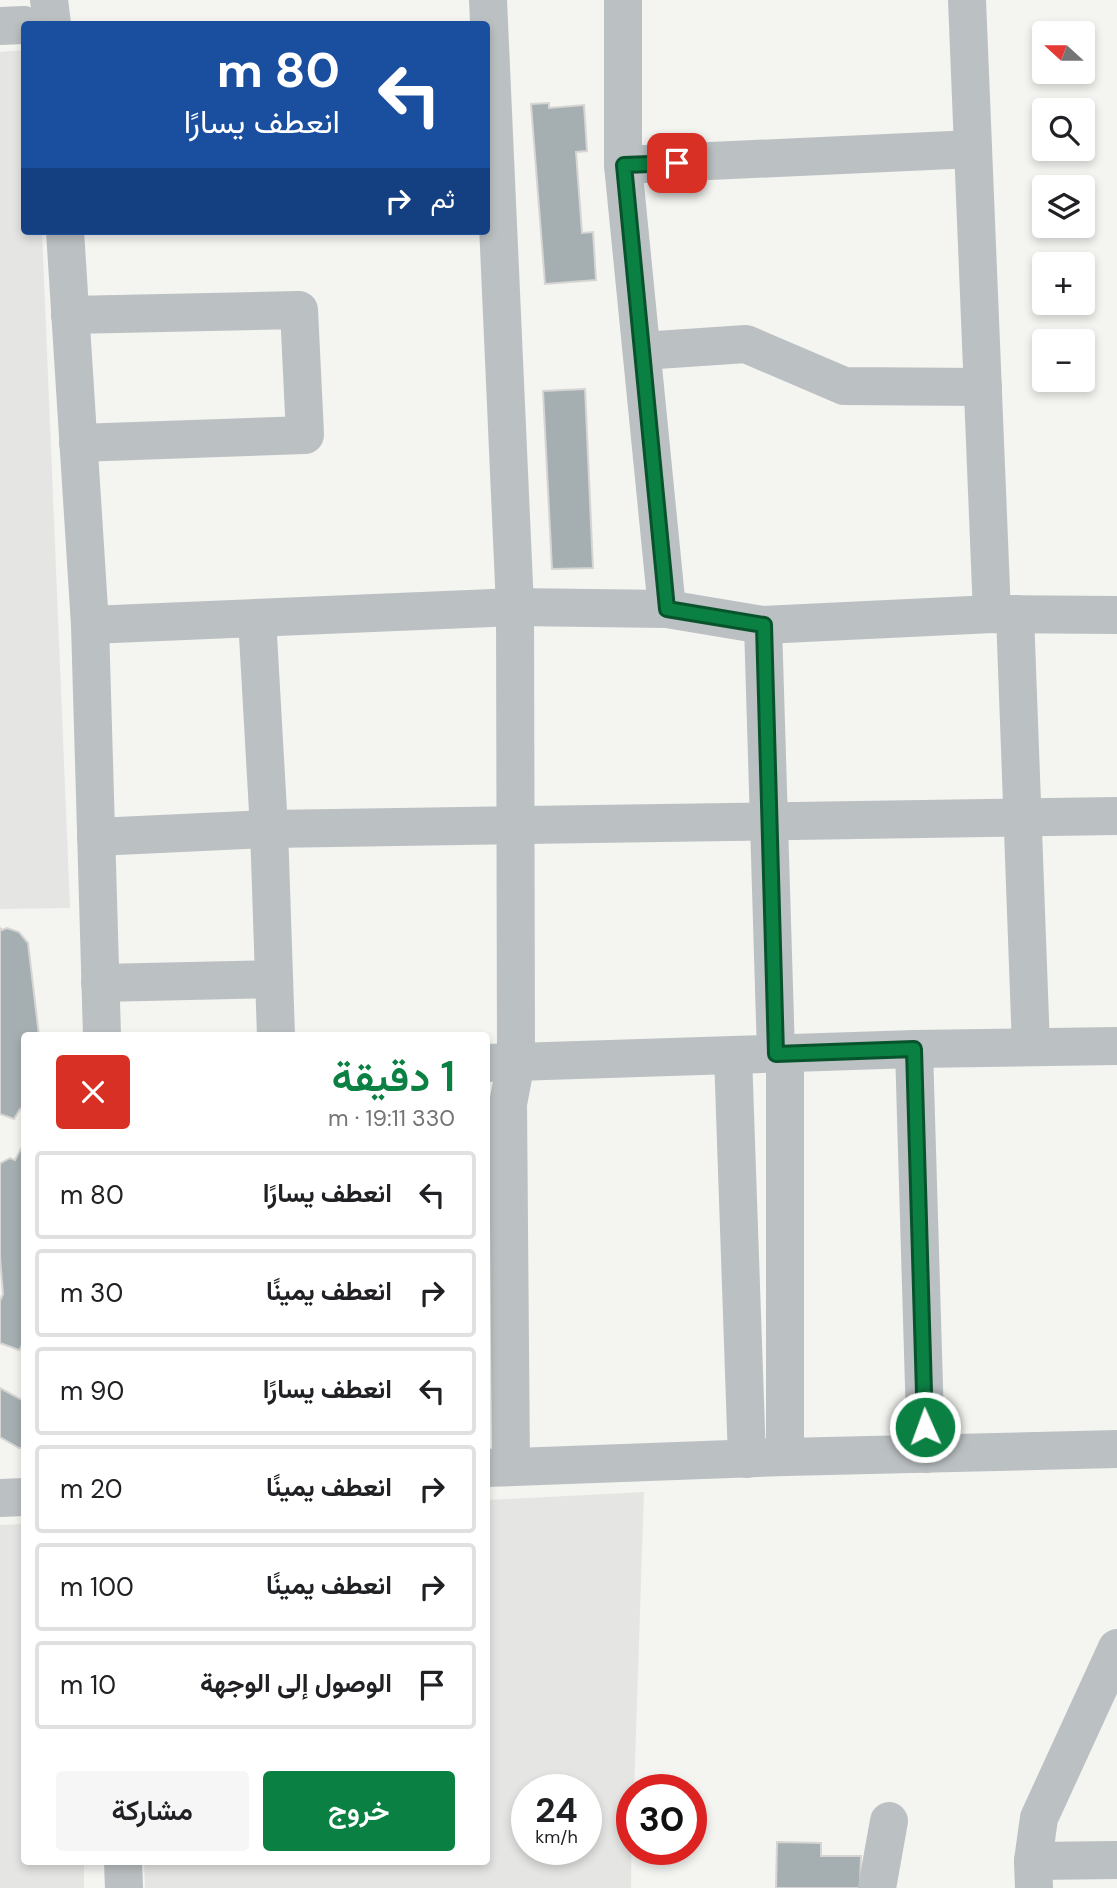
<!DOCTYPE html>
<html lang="ar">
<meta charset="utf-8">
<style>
body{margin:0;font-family:"DM Sans",Vazirmatn,sans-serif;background:#f6f6f6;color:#202124;direction:rtl;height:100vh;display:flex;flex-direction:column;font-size:26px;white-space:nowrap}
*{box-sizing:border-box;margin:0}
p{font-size:23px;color:#757577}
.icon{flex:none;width:38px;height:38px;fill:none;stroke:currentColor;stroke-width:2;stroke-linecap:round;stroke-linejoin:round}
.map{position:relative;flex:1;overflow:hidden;direction:ltr}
.side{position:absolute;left:21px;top:1032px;width:469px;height:833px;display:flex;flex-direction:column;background:#fff;border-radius:7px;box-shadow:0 4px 10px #0003;direction:rtl}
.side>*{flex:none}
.top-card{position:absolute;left:21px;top:21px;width:469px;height:214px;border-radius:7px;box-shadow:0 4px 10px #0003;direction:rtl;background:#1a4fa0;color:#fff;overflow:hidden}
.needle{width:46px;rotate:291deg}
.controls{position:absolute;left:1032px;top:21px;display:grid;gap:14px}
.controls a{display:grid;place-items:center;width:63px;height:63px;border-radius:7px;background:#fff;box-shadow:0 4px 10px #0003;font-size:35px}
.speed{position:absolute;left:511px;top:1774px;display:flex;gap:14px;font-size:35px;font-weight:700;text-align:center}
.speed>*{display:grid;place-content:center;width:91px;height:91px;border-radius:50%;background:#fff;box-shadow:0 4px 10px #0003;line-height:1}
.speed small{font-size:18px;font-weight:400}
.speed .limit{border:10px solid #d22;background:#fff;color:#111}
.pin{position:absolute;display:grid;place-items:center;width:60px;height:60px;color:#fff;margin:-30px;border-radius:14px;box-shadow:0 4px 10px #0006}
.me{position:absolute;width:77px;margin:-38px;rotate:358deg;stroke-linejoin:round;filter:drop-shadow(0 0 5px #0008)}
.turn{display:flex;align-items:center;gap:24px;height:147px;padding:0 35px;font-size:32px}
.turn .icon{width:91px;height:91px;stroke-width:2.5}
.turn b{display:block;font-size:49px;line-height:60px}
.then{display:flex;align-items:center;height:66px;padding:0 35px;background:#0003;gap:14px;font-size:26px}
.round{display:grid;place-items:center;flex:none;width:74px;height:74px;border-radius:7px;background:#f6f6f6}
.summary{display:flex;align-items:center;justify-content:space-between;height:119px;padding:0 35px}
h1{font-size:42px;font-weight:600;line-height:52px;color:#0b8043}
.primary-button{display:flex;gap:14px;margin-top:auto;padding:14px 35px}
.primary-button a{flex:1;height:80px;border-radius:7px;background:#0b8043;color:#fff;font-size:28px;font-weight:600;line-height:80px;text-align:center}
.primary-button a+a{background:#f6f6f6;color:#202124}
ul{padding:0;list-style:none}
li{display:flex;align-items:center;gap:21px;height:88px;margin:0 14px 10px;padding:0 21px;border:4px solid #e0e0e0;border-radius:7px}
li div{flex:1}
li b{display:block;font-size:26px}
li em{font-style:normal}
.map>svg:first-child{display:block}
.built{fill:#e5e5e4;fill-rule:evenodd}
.building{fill:#a5aeb1;stroke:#d6d5d3;stroke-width:2}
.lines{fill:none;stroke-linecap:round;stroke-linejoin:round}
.minor{stroke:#bbc0c2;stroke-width:38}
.route-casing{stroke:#07532c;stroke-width:18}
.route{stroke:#0b8043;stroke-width:12}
</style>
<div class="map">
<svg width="1117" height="1888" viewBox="0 0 1117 1888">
<rect width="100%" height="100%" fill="#f4f4f1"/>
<!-- built -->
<g class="built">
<polygon points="24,50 24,231 42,231 70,908 0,909 0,52"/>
<path d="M644,1492L634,1790H632L631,1888H145L144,1862H486L487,1500ZM527,1790H586V1850H527Z"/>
<polygon points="24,1524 24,1862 84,1862 84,1888 0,1888 0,1525"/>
</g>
<!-- building -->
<g class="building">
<polygon points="549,103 549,108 584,105 587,151 576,152 582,233 593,232 596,280 545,284 531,104"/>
<polygon points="585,389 593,568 552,569 543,391"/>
<polygon points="0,928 2,930 7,928 19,932 28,943 39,1036 24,1036 24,1107 20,1109 14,1119 0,1114"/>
<polygon points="22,1147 24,1148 24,1342 19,1350 0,1343 0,1301 3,1294 0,1257 0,1165 1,1163 10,1158 15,1160"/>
<polygon points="0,1388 24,1401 24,1448 19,1448 0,1437"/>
<polygon points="777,1842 821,1843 821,1856 861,1856 860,1888 776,1888"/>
</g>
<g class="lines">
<!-- minor -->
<g class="minor">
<polyline points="49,0 52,24"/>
<polyline points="488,0 515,607 516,1062 508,1104 511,1466"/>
<polyline points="623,0 623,165 973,149"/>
<polyline points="967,0 992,614"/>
<polyline points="0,26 24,25"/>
<polyline points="623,165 667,609"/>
<polyline points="65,231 90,625 102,1036"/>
<polyline points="70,315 299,310 305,435 78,443"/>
<polyline points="642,351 746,344 844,386 983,387"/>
<polyline points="1015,614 1031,1047"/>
<polyline points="257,618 269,829 276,1036"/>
<polyline points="90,625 515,607 667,609 763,625 992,614 1117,615"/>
<polyline points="763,625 776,1054"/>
<polyline points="96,837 269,829 1117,816"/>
<polyline points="100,983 274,979"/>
<polyline points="914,1049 926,1454"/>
<polyline points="733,1055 747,1459"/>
<polyline points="486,1063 914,1049 1117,1046"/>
<polyline points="785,1457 785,1053"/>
<polyline points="486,1468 785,1457 1117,1449"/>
<polyline points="0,1498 24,1497"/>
<polyline points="1033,1861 1117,1860"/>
<polyline points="123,1862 124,1888"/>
<polyline points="877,1888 889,1821"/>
<polyline points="1034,1888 1033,1861 1039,1818 1117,1648"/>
</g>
</g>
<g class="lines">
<defs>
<polyline id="route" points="677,163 624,165 667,609 764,625 776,1054 914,1049 925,1427"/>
</defs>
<!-- route casing -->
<use href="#route" class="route-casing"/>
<!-- route -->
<use href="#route" class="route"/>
</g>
</svg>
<div class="controls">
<a><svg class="needle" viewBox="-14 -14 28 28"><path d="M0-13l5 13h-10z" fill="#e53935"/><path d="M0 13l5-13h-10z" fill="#757577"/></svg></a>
<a><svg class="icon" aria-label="search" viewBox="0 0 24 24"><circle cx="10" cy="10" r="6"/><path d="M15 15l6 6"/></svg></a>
<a><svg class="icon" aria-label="layers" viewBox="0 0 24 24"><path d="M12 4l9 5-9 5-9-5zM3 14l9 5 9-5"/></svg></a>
<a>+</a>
<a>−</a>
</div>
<div class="speed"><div>24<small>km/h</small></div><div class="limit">30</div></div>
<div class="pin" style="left:677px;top:163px;background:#d93025"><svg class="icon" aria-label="arrive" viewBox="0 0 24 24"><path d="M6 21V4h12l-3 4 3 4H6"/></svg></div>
<svg class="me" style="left:925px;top:1427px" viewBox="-20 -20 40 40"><circle r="17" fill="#0b8043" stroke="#fff" stroke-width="3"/><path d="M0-11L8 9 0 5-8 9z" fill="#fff"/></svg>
<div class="top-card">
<div class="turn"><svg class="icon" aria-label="left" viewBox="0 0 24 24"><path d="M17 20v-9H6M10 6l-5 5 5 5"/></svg><div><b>80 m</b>انعطف يسارًا</div></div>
<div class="then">ثم<svg class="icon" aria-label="right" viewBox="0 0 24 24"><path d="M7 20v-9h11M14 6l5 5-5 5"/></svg></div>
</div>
<section class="side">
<div class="summary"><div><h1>1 دقيقة</h1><p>330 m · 19:11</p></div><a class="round" style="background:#d93025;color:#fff"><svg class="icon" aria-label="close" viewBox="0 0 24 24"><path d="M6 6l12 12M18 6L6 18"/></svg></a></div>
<ul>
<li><svg class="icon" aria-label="left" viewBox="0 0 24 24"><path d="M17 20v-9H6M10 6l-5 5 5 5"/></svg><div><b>انعطف يسارًا</b></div><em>80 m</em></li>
<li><svg class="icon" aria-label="right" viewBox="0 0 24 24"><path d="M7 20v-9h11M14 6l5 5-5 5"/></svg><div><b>انعطف يمينًا</b></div><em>30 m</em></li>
<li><svg class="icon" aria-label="left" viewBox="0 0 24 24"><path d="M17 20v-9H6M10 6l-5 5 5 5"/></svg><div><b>انعطف يسارًا</b></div><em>90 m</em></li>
<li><svg class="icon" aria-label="right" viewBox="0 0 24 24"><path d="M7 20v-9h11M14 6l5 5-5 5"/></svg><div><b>انعطف يمينًا</b></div><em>20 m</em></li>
<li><svg class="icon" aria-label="right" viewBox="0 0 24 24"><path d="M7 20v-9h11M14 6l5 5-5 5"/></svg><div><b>انعطف يمينًا</b></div><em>100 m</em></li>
<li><svg class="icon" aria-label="arrive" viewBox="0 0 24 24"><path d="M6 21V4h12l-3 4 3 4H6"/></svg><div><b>الوصول إلى الوجهة</b></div><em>10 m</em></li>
</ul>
<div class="primary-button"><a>خروج</a><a>مشاركة</a></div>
</section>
</div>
